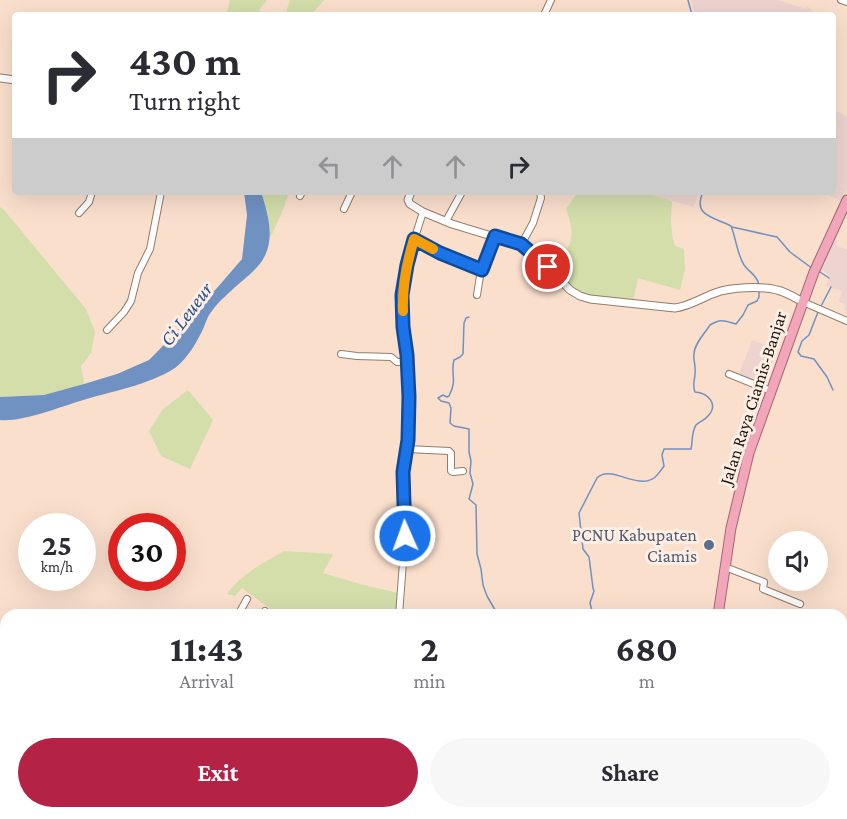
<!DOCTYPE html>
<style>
body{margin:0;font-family:"Crimson Pro",serif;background:#f7f7f7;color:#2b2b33;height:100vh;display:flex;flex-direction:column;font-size:22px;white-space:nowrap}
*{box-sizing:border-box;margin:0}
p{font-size:20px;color:#7c7c81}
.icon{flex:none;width:33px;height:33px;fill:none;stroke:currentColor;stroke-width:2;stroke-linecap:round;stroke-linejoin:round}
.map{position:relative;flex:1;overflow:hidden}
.drawer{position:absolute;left:0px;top:609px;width:848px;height:210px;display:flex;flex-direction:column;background:#fff;border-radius:18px 18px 0 0;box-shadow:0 6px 24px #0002}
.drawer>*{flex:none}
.top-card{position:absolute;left:12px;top:12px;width:824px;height:183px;border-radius:6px;box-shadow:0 6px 24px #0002;background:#fff;color:#2b2b33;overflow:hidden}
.tools{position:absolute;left:768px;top:531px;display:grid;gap:12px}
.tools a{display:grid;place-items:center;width:60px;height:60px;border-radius:50%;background:#fff;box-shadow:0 6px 24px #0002;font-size:30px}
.speed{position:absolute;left:18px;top:513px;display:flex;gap:12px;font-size:30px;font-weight:700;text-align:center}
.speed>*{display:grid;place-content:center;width:78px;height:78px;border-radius:50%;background:#fff;box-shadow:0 6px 24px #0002;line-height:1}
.speed small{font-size:15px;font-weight:400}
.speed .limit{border:9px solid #d22;background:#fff;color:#111}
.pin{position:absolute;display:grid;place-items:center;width:51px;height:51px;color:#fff;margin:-26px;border:3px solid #fff;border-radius:50%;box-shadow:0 2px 6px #0007}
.me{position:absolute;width:66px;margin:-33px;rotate:358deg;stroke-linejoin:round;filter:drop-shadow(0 0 4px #0008)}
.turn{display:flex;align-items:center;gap:21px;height:126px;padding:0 18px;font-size:27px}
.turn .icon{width:78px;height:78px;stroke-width:2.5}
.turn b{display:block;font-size:42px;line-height:51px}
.lanes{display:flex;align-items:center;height:57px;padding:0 18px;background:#0003;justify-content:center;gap:30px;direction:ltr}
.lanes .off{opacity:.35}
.eta{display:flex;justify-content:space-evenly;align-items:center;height:102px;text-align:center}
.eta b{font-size:36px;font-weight:700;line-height:42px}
.cta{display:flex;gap:12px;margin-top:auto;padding:12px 18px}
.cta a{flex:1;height:69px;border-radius:36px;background:#b42246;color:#fff;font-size:24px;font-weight:700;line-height:69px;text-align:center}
.cta a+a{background:#f7f7f7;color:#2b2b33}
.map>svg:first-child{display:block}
.education{fill:#eed4d1}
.green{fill:#d3deab}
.water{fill:#7092c3}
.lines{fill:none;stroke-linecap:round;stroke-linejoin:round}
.stream{stroke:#7092c3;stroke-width:1.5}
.minor-casing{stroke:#947c6b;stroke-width:8}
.tertiary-casing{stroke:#947c6b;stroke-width:9}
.trunk-casing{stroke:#a56471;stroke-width:11}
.minor{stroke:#fff;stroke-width:6}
.tertiary{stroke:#fff;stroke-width:7}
.trunk{stroke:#f2a6ba;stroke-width:9}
.route-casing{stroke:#114b97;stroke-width:15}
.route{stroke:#1a73e8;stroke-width:10}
.slow{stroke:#f59e0b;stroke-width:10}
.service-dot{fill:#5c6f8a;stroke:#ffeee3;stroke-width:2}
.labels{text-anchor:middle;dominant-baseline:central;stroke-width:6;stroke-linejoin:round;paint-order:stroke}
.street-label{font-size:18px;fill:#1c130c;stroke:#ffeee3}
.service-label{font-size:18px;fill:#4e5e75;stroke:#ffeee3;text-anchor:end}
.water-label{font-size:20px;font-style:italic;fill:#285392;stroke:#ffeee3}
</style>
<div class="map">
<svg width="847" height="819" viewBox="0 0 847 819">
<rect width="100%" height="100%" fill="#fadfcc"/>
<!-- education -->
<g class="education">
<polygon points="691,0 778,0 806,9 808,7 818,15 695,15"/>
<polygon points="833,110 847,116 847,189 841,201 822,192 832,192"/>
<polygon points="643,192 698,192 696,202 693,207"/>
<polygon points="833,240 837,241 836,245 839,247 847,249 847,311 844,309 845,304 839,302 842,291 826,286 830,276 821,269"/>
<polygon points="752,340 777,349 763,386 738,377"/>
</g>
<!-- green -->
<g class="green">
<polygon points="230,0 267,0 259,10 265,15 226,15"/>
<polygon points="290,0 324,0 311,15 285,15"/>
<polygon points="261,192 290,192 287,198 281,215 270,238 268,214"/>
<path d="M578,192H643L672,201C671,216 670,231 675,246L684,249L685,269L680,290L638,278L633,301L585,295L572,288L553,269C571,246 577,238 566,209Z"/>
<polygon points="0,207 4,210 86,309 95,332 91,353 81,366 84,384 44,395 0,397"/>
<polygon points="188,390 213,420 190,469 161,456 149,431 163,409"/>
<path d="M284,551L333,554L323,573L360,584L398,593L397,615H279L242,588L235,596L227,594C242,573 262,564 284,551Z"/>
</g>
<!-- water -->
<path class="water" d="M244,192H261C269,216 277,245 258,266C251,274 242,281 234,288C227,295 218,302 212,311C208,315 206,322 204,327C197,342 188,358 175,368C147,386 111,391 80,401C57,408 23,422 0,420V397L44,395L84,384L117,374L149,360L157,352L217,288L242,259L247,215Z"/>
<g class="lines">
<!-- stream -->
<g class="stream">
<polyline points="688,0 692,15"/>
<path d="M703,192C692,216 714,217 731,226C736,238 737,254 744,265C750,273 757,275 759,285"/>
<polyline points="732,227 777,237 790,252 813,269"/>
<polyline points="820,272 829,278"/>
<polyline points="820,308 831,287"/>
<polyline points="818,312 809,335 802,341 798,352 801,356 814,359 827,377 833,390"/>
<path d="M469,317L466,318L464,323L463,354L460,357L454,360C450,374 458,379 449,396L447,397L443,395L438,398L441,401L449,403L451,408L450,423L454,426L469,429V452L471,461L470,473L473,484L469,499L476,505L477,554L481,569L483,585L487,596L498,615"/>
<path d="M593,615L590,603L594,591L593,588L589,557L583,549L579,513L597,478C610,464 637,490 654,478C658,475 661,470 664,466L662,455L664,449H691C693,441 691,433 696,425C700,421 705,420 708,416C719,404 708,393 695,392C692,385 695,380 695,373C696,366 693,360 694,354C694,344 705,333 710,325C721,318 725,321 736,324L743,315L748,305L757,301L759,297V289"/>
<polyline points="427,819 430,813"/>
</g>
<defs>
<g id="minor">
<polyline points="841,0 847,2"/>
<polyline points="544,15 551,0"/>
<polyline points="300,196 302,192"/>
<polyline points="344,209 352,192"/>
<polyline points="79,213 89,202 92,192"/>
<polyline points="446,221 462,192"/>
<polyline points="414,239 440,253 482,269"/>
<polyline points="521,245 533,223 541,198 540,192"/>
<polyline points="477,295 480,276 495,236"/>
<polyline points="803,302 847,321"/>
<polyline points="107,330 124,312 131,301 138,273 150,249 161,192"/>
<polyline points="341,354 357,356 391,357 397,362 407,362"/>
<polyline points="729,374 771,391"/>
<polyline points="407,449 449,451 451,453 451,471 453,472 463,471"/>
<polyline points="725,567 764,582 763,589 800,604"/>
<polyline points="238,615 247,599"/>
<polyline points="262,615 265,611"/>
<polyline points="399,615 405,536 403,468 409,429 407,362 403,322 403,295 408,259 423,212"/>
<polyline points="842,625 847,628"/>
<polyline points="842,659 844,655"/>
<polyline points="842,687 847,688"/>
<polyline points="842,761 843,762"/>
<polyline points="264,813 274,819"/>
<polyline points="330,813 381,817"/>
<polyline points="216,819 218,813"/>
<polyline points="237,819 239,813"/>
<polyline points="282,819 282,813"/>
<polyline points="308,819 308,813"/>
<polyline points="507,819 510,813"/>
</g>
<g id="tertiary">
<polyline points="0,78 15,80"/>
<path d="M411,192L408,200L410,204L423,212L452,224L521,245L548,267L570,290L580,296L590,299L675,308C690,306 701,298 715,293C730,287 762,286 777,290C786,292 794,297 803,302"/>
</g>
<g id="trunk">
<polyline points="718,615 731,528 749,453 814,272 847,200"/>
<polyline points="681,819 682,813"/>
</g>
</defs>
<!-- minor casing -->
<use href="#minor" class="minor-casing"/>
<!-- tertiary casing -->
<use href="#tertiary" class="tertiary-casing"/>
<!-- trunk casing -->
<use href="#trunk" class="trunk-casing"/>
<!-- minor -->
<use href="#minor" class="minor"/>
<!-- tertiary -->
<use href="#tertiary" class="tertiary"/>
<!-- trunk -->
<use href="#trunk" class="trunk"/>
</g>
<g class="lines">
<defs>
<polyline id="route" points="405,536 403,472 408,440 409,397 407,355 403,327 402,295 407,265 414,239 440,253 482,270 495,236 521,244 548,267"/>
</defs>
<!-- route casing -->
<use href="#route" class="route-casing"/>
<!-- route -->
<use href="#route" class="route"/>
<!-- slow -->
<path class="slow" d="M403,311C402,286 407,262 414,239L433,249"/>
</g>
<!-- markers -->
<circle class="service-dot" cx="709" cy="545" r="6"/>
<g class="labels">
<!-- street labels -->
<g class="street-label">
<text transform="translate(753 398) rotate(-72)">Jalan Raya Ciamis-Banjar</text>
</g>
<!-- service labels -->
<g class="service-label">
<text x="697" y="535">PCNU Kabupaten<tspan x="697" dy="21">Ciamis</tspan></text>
</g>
<!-- water labels -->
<g class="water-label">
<text transform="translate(186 314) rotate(-53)">Ci Leueur</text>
</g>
</g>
</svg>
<div class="tools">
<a><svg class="icon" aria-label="sound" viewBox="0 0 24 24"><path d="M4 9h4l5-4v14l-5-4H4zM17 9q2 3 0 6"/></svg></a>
</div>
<div class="speed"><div>25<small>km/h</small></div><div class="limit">30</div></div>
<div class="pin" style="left:548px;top:267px;background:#d93025"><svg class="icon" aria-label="arrive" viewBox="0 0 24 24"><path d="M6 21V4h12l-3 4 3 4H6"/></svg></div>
<svg class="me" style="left:405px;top:536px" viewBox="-20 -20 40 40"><circle r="17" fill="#1a73e8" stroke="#fff" stroke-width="3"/><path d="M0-11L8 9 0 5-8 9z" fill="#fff"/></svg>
<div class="top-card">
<div class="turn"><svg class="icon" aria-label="right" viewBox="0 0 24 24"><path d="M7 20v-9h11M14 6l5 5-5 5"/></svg><div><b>430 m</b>Turn right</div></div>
<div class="lanes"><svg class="icon off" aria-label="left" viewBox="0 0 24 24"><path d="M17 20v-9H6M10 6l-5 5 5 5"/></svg><svg class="icon off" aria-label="ahead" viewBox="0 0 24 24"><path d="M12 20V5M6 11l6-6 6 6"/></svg><svg class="icon off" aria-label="ahead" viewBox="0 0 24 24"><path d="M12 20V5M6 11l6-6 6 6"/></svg><svg class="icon" aria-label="right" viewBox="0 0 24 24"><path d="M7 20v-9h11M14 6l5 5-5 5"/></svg></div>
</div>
<section class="drawer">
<div class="eta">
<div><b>11:43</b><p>Arrival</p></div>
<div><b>2</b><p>min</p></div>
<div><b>680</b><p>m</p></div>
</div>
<div class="cta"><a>Exit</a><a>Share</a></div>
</section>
</div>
